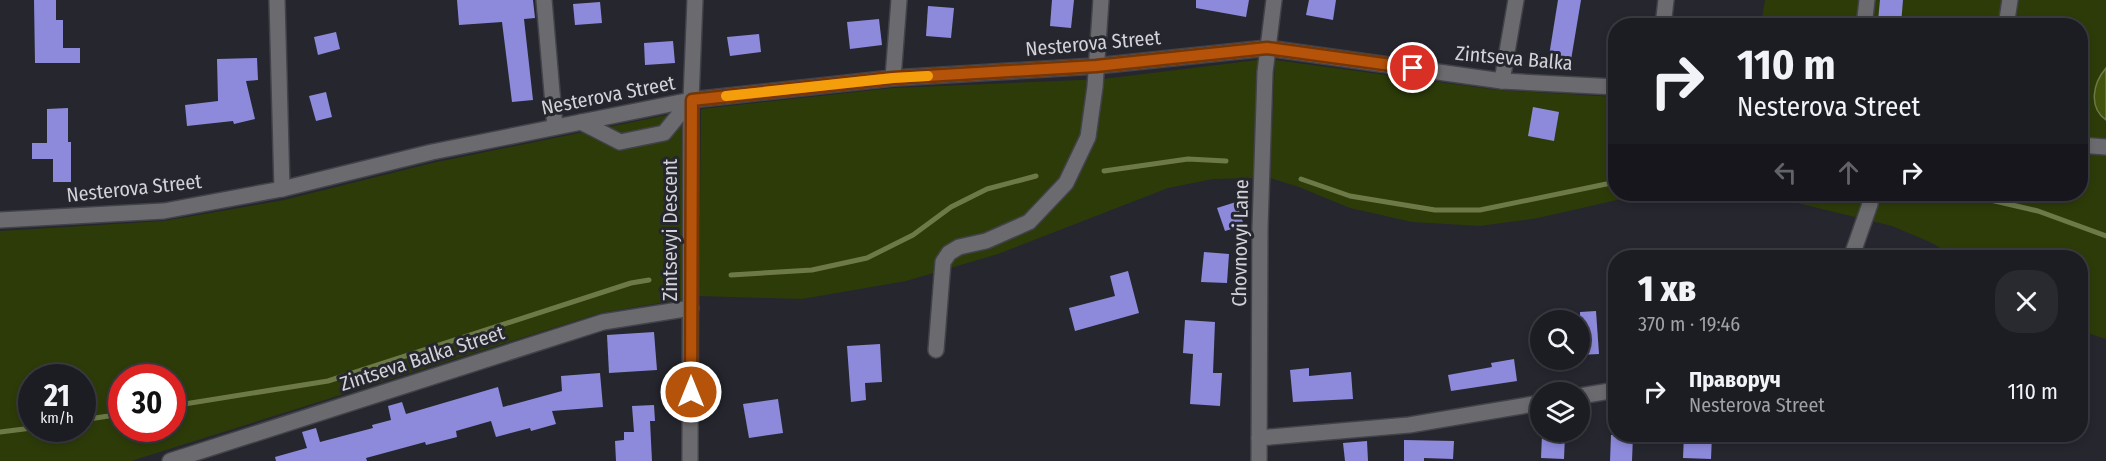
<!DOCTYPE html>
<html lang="uk">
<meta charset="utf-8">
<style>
body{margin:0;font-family:"Fira Sans Condensed",sans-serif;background:#292930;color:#f1f3f6;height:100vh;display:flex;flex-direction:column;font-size:22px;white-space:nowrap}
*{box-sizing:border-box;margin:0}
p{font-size:20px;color:#a0a1a6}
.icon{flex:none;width:33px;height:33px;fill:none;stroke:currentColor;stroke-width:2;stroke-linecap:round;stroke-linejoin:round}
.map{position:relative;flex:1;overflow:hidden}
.side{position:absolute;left:1608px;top:250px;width:480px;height:192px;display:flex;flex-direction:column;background:#1c1c23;border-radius:24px;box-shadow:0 3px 9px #0003,0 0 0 2px #3a3a41}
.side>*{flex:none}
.top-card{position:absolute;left:1608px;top:18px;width:480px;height:183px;border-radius:24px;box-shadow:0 3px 9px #0003,0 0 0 2px #3a3a41;background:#1c1c23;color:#f1f3f6;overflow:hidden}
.fabs{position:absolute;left:1530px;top:310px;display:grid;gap:12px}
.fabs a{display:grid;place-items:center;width:60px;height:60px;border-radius:50%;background:#1c1c23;box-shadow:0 3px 9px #0003,0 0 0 2px #3a3a41;font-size:30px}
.speed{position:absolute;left:18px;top:364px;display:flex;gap:12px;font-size:30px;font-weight:700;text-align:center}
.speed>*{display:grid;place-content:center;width:78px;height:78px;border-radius:50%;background:#1c1c23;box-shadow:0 3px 9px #0003,0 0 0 2px #3a3a41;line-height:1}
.speed small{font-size:15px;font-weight:400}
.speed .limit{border:9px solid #d22;background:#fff;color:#111}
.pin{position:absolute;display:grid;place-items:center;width:51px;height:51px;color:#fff;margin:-26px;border:3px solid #fff;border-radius:50%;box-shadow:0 2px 6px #0007}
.me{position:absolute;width:66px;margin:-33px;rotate:0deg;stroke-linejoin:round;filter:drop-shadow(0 0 4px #0008)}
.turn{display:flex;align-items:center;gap:21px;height:126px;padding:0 30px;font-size:27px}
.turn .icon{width:78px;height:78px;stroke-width:2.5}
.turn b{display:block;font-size:42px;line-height:51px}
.lanes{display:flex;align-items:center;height:57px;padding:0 30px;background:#0003;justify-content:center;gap:30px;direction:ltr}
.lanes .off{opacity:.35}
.round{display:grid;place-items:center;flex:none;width:63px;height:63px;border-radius:24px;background:#292930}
.headline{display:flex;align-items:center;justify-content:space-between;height:102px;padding:0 30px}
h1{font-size:36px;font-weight:800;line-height:45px}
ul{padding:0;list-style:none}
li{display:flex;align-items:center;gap:18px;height:78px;padding:0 30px}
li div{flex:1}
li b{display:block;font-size:22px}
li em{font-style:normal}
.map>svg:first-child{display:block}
.green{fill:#2d3b09;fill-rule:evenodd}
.water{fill:#42540b;stroke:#6d7a48;stroke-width:1.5}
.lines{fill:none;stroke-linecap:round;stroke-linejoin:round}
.stream{stroke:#6d7a48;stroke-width:5}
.building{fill:#8d8adc}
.minor-casing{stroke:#42424a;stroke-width:18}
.minor{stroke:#6b6b6f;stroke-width:15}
.route-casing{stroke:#753606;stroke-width:15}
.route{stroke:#b45309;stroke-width:10}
.slow{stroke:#f59e0b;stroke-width:10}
.labels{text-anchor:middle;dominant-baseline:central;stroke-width:6;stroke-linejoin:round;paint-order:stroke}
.street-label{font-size:20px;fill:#d2d2d8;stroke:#26262f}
</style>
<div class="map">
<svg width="2106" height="461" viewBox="0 0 2106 461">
<rect width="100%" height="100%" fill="#26262f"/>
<!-- green -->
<g class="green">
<polygon points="1765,0 2106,0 2106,339 2081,331 2080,258 1956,258 1932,243 1892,226 1760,194 2080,194 2080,26 1761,25"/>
<polygon points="1258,60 1255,178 1213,179 1168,188 998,254 906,281 802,299 699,296 701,109 893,88 1103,79"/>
<polygon points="1275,60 1498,90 1615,97 1616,194 1658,194 1643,194 1538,218 1480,226 1412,222 1350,208 1299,187 1270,178"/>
<path d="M682,112L683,299L601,313L131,461H0V231L164,221L284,200L432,163ZM32,378H82V429H32ZM122,378H172V429H122Z"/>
</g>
<!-- water -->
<path class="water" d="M2106,68V120C2088,107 2093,83 2106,68Z"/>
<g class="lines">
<!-- stream -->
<g class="stream">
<polyline points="1104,171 1188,159 1226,161"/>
<polyline points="1301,179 1350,196 1435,210 1480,210 1616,182"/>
<polyline points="1965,194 2038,211 2106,236"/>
<polyline points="731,275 812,270 867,258 913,235 951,207 987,189 1036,176"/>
<polyline points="172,406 328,381 631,283 649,280"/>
<polyline points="82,420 122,414"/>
<polyline points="0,432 32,428"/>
</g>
</g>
<!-- building -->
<g class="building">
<polygon points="34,0 56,0 56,20 63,20 63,48 80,48 80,63 35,63"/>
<polygon points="457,0 533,0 535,18 524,19 533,100 512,102 502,22 459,25"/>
<polygon points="1052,0 1074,0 1071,28 1050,26"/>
<polygon points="1196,0 1249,0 1246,17 1196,8"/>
<polygon points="1309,0 1336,0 1333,20 1306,15"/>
<polygon points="1558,0 1581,0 1570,66 1548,62"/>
<polygon points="1880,0 1903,0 1901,24 1878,21"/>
<polygon points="600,2 602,23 575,25 573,4"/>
<polygon points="928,6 954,8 951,38 926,36"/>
<polygon points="879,19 882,45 850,49 847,22"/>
<polygon points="336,32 340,49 318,55 314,37"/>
<polygon points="759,34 761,52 730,56 727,37"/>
<polygon points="673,41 675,63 645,65 644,43"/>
<polygon points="257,58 258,80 246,81 255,119 234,124 233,121 187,126 185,105 218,101 217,59"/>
<polygon points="326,92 332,117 316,121 309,96"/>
<polygon points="1533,107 1559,112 1554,141 1528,136"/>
<polygon points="68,108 68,142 71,142 71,182 53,182 53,159 32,159 32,143 47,143 47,109"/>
<polygon points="1236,202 1244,225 1225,231 1217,208"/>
<polygon points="1204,252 1229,254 1227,283 1201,282"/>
<polygon points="1128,271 1139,313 1075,331 1069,308 1115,296 1110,276"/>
<polygon points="1596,311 1599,354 1580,355 1580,312"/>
<polygon points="1185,320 1215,322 1213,373 1222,373 1220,406 1190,404 1193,354 1183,353"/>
<polygon points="654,332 657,370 609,373 607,335"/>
<polygon points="880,344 882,382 865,383 866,400 851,402 847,346"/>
<polygon points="1514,359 1517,381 1451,391 1448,375 1492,367 1491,363"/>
<polygon points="1309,368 1309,376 1351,372 1353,399 1293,402 1290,370"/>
<polygon points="600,373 603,407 552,411 556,424 531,431 530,428 496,437 491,421 456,431 457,437 426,445 425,442 366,458 367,461 276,461 275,457 307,448 302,432 316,428 320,442 373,428 372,425 391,420 388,406 402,402 406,414 498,387 503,407 562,391 561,376"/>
<polygon points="778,399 783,433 749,438 743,404"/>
<polygon points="654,405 655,421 650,421 652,461 616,461 615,441 624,440 624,432 634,432 632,406"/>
<polygon points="1542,435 1565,435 1564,459 1541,458"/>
<polygon points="1611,435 1633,435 1632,461 1610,461"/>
<polygon points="1684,435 1712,435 1711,459 1683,458"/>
<polygon points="1404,440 1454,441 1453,459 1424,458 1424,461 1404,461"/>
<polygon points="1367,441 1368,461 1345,461 1343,443"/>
</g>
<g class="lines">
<defs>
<g id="minor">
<polyline points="277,0 282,189"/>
<polyline points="544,0 555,127"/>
<polyline points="1663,26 1666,0"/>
<polyline points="1864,26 1867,0"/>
<polyline points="2006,26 2010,0"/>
<polyline points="893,78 899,0"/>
<polyline points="1502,81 1516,0"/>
<polyline points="581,122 620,142 664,133 691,100"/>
<polyline points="2080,145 2106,147"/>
<polyline points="0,220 164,211 282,189 432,152 691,100 893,78 1096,66 1267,48 1502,81 1616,87"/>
<polyline points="1851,258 1870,204 1871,194"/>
<polyline points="936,350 943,262 949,253 959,247 986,241 1029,222 1066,183 1088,137 1095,87 1101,0"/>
<polyline points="1580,396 1616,390"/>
<polyline points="1259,438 1409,425 1540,403"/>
<polyline points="170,461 603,322 691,308"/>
<polyline points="690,461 691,100 695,0"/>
<polyline points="1259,461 1260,228 1265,72 1274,0"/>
</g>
</defs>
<!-- minor casing -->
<use href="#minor" class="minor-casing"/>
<!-- minor -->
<use href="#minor" class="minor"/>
</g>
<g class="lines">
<defs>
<polyline id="route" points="691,392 692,100 893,78 1096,66 1267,48 1413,68"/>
</defs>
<!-- route casing -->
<use href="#route" class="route-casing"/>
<!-- route -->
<use href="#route" class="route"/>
<!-- slow -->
<polyline class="slow" points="726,96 893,78 928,76"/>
</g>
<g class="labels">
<!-- street labels -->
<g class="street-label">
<text transform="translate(1093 43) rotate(-5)">Nesterova Street</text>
<text transform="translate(1514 58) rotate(5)">Zintseva Balka</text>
<text transform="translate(608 95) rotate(-11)">Nesterova Street</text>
<text transform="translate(134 188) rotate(-6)">Nesterova Street</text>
<text transform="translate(670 230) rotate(-90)">Zintsevyi Descent</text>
<text transform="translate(1240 243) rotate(-89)">Chovnovyi Lane</text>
<text transform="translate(422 358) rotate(-18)">Zintseva Balka Street</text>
</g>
</g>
</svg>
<div class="fabs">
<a><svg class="icon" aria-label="search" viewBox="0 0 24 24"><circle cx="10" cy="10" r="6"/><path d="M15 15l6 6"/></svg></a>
<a><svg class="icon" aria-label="layers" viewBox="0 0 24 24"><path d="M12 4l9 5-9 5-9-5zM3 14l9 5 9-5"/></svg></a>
</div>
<div class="speed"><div>21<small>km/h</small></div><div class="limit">30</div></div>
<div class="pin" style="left:1413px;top:68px;background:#d93025"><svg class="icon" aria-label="arrive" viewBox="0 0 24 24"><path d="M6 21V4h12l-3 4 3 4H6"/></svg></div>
<svg class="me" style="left:691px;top:392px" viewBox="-20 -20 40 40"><circle r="17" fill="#b45309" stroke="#fff" stroke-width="3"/><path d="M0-11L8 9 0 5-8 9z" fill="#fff"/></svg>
<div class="top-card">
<div class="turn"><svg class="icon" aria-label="right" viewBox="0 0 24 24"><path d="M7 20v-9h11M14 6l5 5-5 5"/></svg><div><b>110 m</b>Nesterova Street</div></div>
<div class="lanes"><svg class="icon off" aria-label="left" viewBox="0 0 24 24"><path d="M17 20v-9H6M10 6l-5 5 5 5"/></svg><svg class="icon off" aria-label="ahead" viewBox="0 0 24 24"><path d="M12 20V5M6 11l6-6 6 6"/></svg><svg class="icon" aria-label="right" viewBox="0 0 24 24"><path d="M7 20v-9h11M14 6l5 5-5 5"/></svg></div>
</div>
<section class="side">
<div class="headline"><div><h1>1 хв</h1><p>370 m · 19:46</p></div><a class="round"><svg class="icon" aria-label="close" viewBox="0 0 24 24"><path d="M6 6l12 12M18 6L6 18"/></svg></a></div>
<ul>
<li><svg class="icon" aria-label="right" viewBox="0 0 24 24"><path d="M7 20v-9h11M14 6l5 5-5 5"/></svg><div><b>Праворуч</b><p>Nesterova Street</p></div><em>110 m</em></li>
</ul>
</section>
</div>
